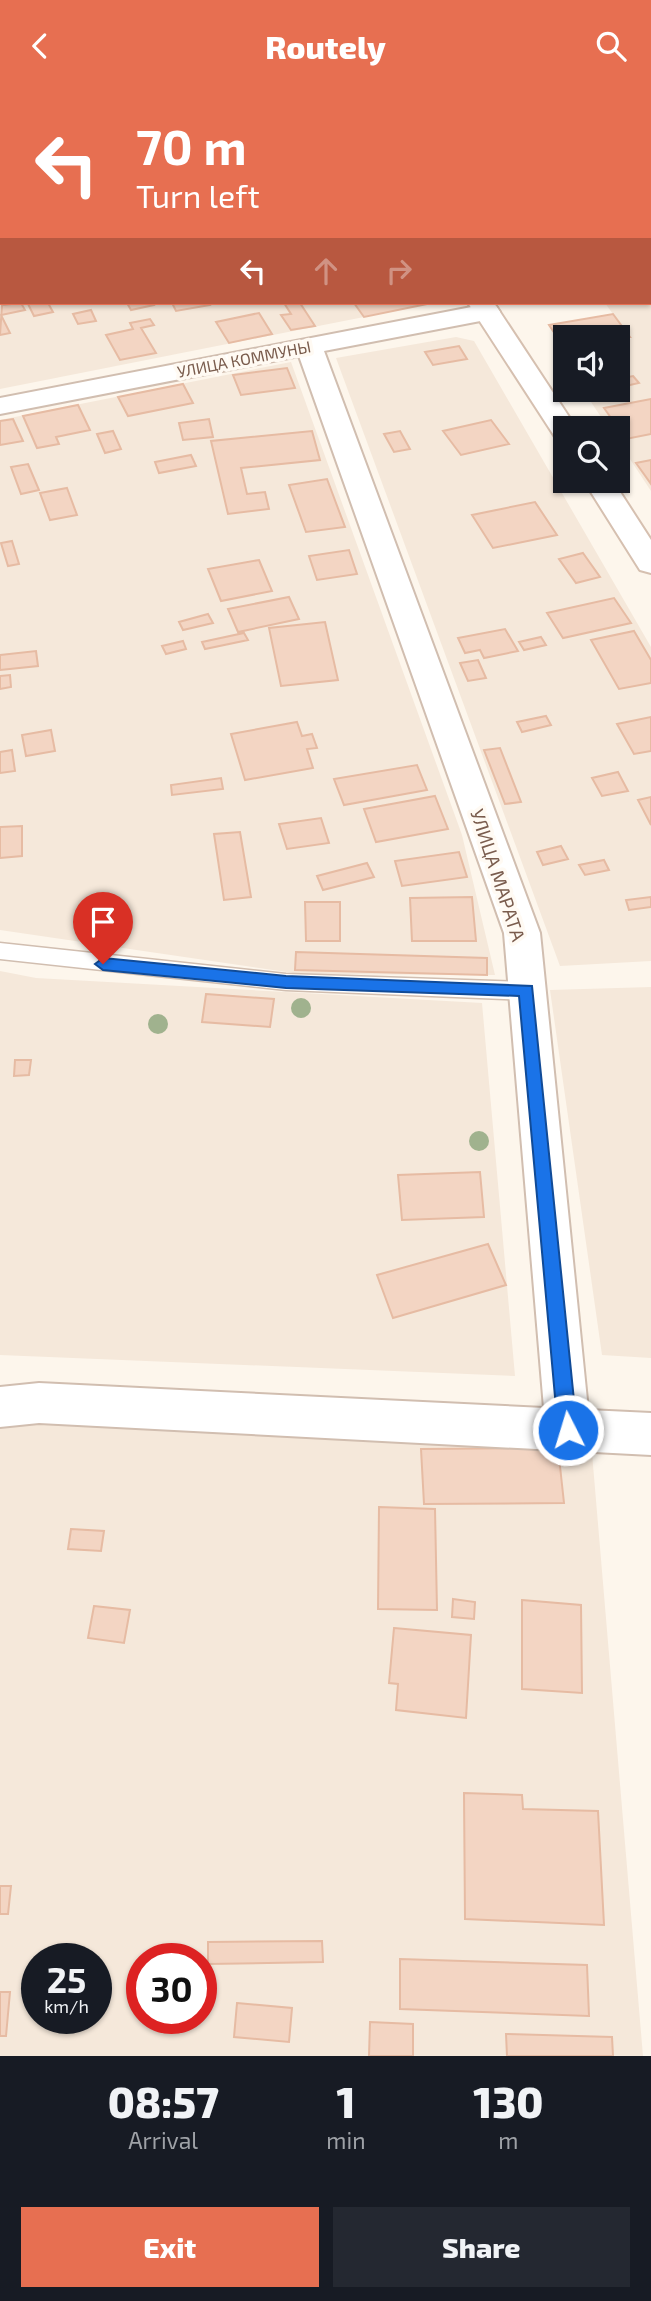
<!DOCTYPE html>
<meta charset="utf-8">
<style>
body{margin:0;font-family:"Exo 2",sans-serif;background:#242831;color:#f1f3f6;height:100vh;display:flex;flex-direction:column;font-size:26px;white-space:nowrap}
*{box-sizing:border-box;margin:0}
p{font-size:23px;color:#9ea1a6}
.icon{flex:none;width:38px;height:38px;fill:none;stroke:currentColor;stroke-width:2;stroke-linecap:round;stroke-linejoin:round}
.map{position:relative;height:1965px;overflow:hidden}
.side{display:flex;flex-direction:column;background:#171b24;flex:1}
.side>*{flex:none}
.top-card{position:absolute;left:0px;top:0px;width:651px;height:214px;box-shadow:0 2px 5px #0004;background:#e76f51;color:#fff;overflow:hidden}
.buttons{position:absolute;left:553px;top:234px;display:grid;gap:14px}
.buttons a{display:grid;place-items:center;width:77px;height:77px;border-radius:0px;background:#171b24;box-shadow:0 2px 5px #0004;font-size:35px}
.speed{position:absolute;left:21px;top:1852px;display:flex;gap:14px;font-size:35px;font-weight:700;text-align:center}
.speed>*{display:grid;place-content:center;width:91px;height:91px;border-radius:50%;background:#171b24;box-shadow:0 2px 5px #0004;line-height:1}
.speed small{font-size:18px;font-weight:400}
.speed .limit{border:10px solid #d22;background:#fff;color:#111}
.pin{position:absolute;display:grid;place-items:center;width:60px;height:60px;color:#fff;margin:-72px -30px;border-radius:50% 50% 50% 0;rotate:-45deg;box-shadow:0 0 7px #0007}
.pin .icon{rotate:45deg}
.me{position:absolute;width:77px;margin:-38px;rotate:355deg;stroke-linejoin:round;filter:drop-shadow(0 0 5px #0008)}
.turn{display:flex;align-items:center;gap:24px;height:147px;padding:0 21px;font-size:32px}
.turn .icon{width:91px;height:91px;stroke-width:2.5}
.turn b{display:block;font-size:49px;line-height:60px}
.lanes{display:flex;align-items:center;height:66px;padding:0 21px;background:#0003;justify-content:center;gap:35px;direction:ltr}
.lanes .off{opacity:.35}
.eta{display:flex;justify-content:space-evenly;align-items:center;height:119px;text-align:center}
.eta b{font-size:42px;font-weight:800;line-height:49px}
.button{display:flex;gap:14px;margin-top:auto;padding:14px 21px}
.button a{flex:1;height:80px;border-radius:0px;background:#e76f51;color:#fff;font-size:28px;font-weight:800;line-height:80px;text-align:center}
.button a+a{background:#242831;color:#f1f3f6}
header{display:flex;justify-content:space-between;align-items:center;height:91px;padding:0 21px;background:#e76f51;color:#fff;font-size:32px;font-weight:800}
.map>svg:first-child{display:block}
</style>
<header><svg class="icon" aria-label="back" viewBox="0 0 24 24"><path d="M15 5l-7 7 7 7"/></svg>Routely<svg class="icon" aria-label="search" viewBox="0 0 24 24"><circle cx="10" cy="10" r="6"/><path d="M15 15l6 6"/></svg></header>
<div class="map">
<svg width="651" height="1965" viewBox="0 0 651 1965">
<rect width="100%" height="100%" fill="#fdf6ec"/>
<!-- residential -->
<path fill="#f5e8da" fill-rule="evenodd" d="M391,0H651V400L618,350V338H609L583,299H618V251L631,248L605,212H649V2Z
M0,109L2,212H354L364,226L0,298Z
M456,246L474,250L651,556V870L560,875L336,267Z
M291,271L462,744L495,884L300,883L0,839V329Z
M0,880L36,887L482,912L515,1285L0,1264Z
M651,896V1267L602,1264L550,899Z
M0,1322L591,1350L643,1965H0ZM37,1867H96V1927H37ZM142,1867H201V1927H142Z"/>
<!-- green -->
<path fill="#d8ecc9" d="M0,0H324L326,2H2L0,90Z"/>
<!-- building -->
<path fill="#f3d5c3" stroke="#e6bba3" stroke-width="2" d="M479,0H564L565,2H469Z
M21,212L25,219L1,224L10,242L0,244L2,214Z
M48,212L53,221L34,225L28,213Z
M127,212H153L154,214L131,219Z
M172,212H209L210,214L176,220Z
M284,212H300L315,235L291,239L281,224L291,223Z
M354,212H432L364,226Z
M91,219L96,230L78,233L73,223Z
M259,222L272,243L229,252L216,231Z
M613,223L630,246L565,247V258L549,234Z
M150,228L154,234L141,237L156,262L120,269L106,244L133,238L130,232Z
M459,255L467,268L433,274L425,261Z
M287,277L295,297L241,304L233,284Z
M633,285L639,292L621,296L618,291V288Z
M183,293L193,312L128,325L118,306Z
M651,308V343L626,348L604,317Z
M78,314L90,339L56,346L59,353L37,357L23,325Z
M13,328L23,350L0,354V330Z
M209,328L213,346L183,349L179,332Z
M491,329L509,353L461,364L443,340Z
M113,340L121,358L105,362L97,343Z
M312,340L320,369L241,377L247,403L265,401L269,418L228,423L211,350Z
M400,340L410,358L394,361L384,343Z
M191,364L196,375L159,382L155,371Z
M651,369V393L636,372Z
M28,373L39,399L21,403L11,376Z
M327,388L345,436L306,441L289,394Z
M67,397L77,424L50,429L40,402Z
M535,411L557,444L493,457L472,424Z
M12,450L19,473L8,475L1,452Z
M349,459L357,483L317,489L309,465Z
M583,462L600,486L576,492L559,468Z
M259,469L272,500L221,510L208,478Z
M289,506L299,528L238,541L228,518Z
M614,507L631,532L563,547L547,522Z
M208,523L213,532L183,539L179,531Z
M325,531L338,589L281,595L269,537Z
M505,538L518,560L484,567L480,559L465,562L458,547Z
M634,540L651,569V592L619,598L591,549Z
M244,542L248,549L205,558L202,551Z
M541,546L546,554L524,559L519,551Z
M183,550L186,558L166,563L162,555Z
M36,560L38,575L0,579V564Z
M478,569L486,587L468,590L460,572Z
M10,584L11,596L0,598V585Z
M546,625L551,634L522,641L517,631Z
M651,626V660L634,663L617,633Z
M297,631L302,645L312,643L317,657L307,658L313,677L245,689L231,643Z
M51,639L55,660L26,665L22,644Z
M500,657L521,711L505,713L484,659Z
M12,659L15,680L0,682V661Z
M417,674L427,699L344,714L334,688Z
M618,681L628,700L602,705L592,687Z
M221,687L223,698L172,704L171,694Z
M435,705L448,738L376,751L364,718Z
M651,706V734L638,709Z
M321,727L329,752L287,758L279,733Z
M22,735V765L0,767V736Z
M240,741L251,806L224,809L214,743Z
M561,755L568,768L543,774L537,761Z
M459,761L467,786L402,795L395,770Z
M604,769L609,779L585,784L579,774Z
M367,772L374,786L323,799L317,785Z
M472,806L476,850H412L410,807Z
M651,806V816L629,819L626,809Z
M305,811H340V850H306Z
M296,861L487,867V884L295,879Z
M206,903L274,908L270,936L202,931Z
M15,969H31L29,984L14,985Z
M480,1081L484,1126L402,1129L398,1084Z
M488,1153L506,1194L393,1227L377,1184Z
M558,1357L564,1412L424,1413L421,1358Z
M379,1416L435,1418L437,1519L378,1518Z
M71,1438L104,1440L101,1460L68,1458Z
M453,1508L475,1511L474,1528L452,1526Z
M522,1509L581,1514L582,1602L522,1598Z
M94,1515L130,1519L124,1552L88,1547Z
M394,1537L471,1544L466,1627L396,1619L398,1593L389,1592Z
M464,1702L522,1704L523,1718L598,1720L604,1834L465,1828Z
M0,1795H11L8,1823H0Z
M322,1850L323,1871L208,1873V1851Z
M400,1868L587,1874L589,1925L400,1918Z
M0,1901H10L6,1945H0Z
M237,1912L292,1917L289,1951L234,1946Z
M370,1931L413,1933V1965H369Z
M506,1943L612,1946L613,1965H507Z"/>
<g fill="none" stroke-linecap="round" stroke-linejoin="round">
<defs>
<path id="service" d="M0,96H2L0,105Z
M0,852L286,883L526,891L534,894L537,900L534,906L526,909L286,899L0,868Z"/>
<path id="minor" d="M487,213L496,215L500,221L496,227L324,260L540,842L588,1319L651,1322V1364L39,1332L0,1336V1296L39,1292L544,1317L504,842L299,265L0,323V307Z"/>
<path id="secondary" d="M333,0H355L356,2H334Z
M468,212H494L577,338H565V348L555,346Z
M584,390H613L651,449V482L640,479Z"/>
</defs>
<!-- service casing -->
<use href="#service" stroke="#d1beb0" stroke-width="3"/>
<!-- minor casing -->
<use href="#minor" stroke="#d1beb0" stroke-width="4"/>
<!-- secondary casing -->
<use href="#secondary" stroke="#d6c0b0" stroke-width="4"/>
<!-- path -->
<path stroke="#d9b8a5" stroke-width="2.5" stroke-dasharray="1 3.5" stroke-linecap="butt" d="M146,2L156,0"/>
<!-- service -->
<use href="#service" fill="#fff" fill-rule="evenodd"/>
<!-- minor -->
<use href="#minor" fill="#fff" fill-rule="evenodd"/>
<!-- secondary -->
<use href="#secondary" fill="#fff" fill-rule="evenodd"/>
</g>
<!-- trees -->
<g fill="#a0b28e">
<circle cx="301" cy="917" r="10"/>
<circle cx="158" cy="933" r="10"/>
<circle cx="479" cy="1050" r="10"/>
</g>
<!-- route -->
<path fill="#1a73e8" stroke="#114b97" stroke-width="2" d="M103,867L286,885L532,895L577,1339L574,1345L568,1348L561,1345L558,1339L519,905L286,897L103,879L95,873Z"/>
<g text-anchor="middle" stroke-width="7" stroke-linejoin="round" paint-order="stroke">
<!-- far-street labels -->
<g font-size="16" fill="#7a5c4d" stroke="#fffaf3">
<text transform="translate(244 268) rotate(-11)" y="6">УЛИЦА КОММУНЫ</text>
</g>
<!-- street labels -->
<g font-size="19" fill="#7a5c4d" stroke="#fffaf3">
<text transform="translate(498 784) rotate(72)" y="7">УЛИЦА МАРАТА</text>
</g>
</g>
</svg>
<div class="buttons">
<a><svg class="icon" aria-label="sound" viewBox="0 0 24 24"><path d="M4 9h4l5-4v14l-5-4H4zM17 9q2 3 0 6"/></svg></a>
<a><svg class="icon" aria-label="search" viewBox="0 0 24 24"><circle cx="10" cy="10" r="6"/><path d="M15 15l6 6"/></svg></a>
</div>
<div class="speed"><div>25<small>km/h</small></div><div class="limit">30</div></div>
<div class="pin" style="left:103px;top:873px;background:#d93025"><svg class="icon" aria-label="arrive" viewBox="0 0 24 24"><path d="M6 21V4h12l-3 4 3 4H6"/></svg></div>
<svg class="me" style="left:568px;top:1339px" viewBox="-20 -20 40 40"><circle r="17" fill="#1a73e8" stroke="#fff" stroke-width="3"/><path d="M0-11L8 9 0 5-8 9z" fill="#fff"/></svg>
<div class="top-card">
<div class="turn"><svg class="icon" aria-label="left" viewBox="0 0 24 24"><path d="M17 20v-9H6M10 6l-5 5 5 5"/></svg><div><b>70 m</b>Turn left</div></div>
<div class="lanes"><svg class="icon" aria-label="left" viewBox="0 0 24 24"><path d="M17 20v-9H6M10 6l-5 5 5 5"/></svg><svg class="icon off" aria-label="ahead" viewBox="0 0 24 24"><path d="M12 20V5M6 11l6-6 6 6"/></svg><svg class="icon off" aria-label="right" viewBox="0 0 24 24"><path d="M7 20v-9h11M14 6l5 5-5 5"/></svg></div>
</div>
</div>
<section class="side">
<div class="eta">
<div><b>08:57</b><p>Arrival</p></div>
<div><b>1</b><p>min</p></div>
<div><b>130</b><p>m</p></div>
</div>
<div class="button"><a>Exit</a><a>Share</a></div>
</section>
